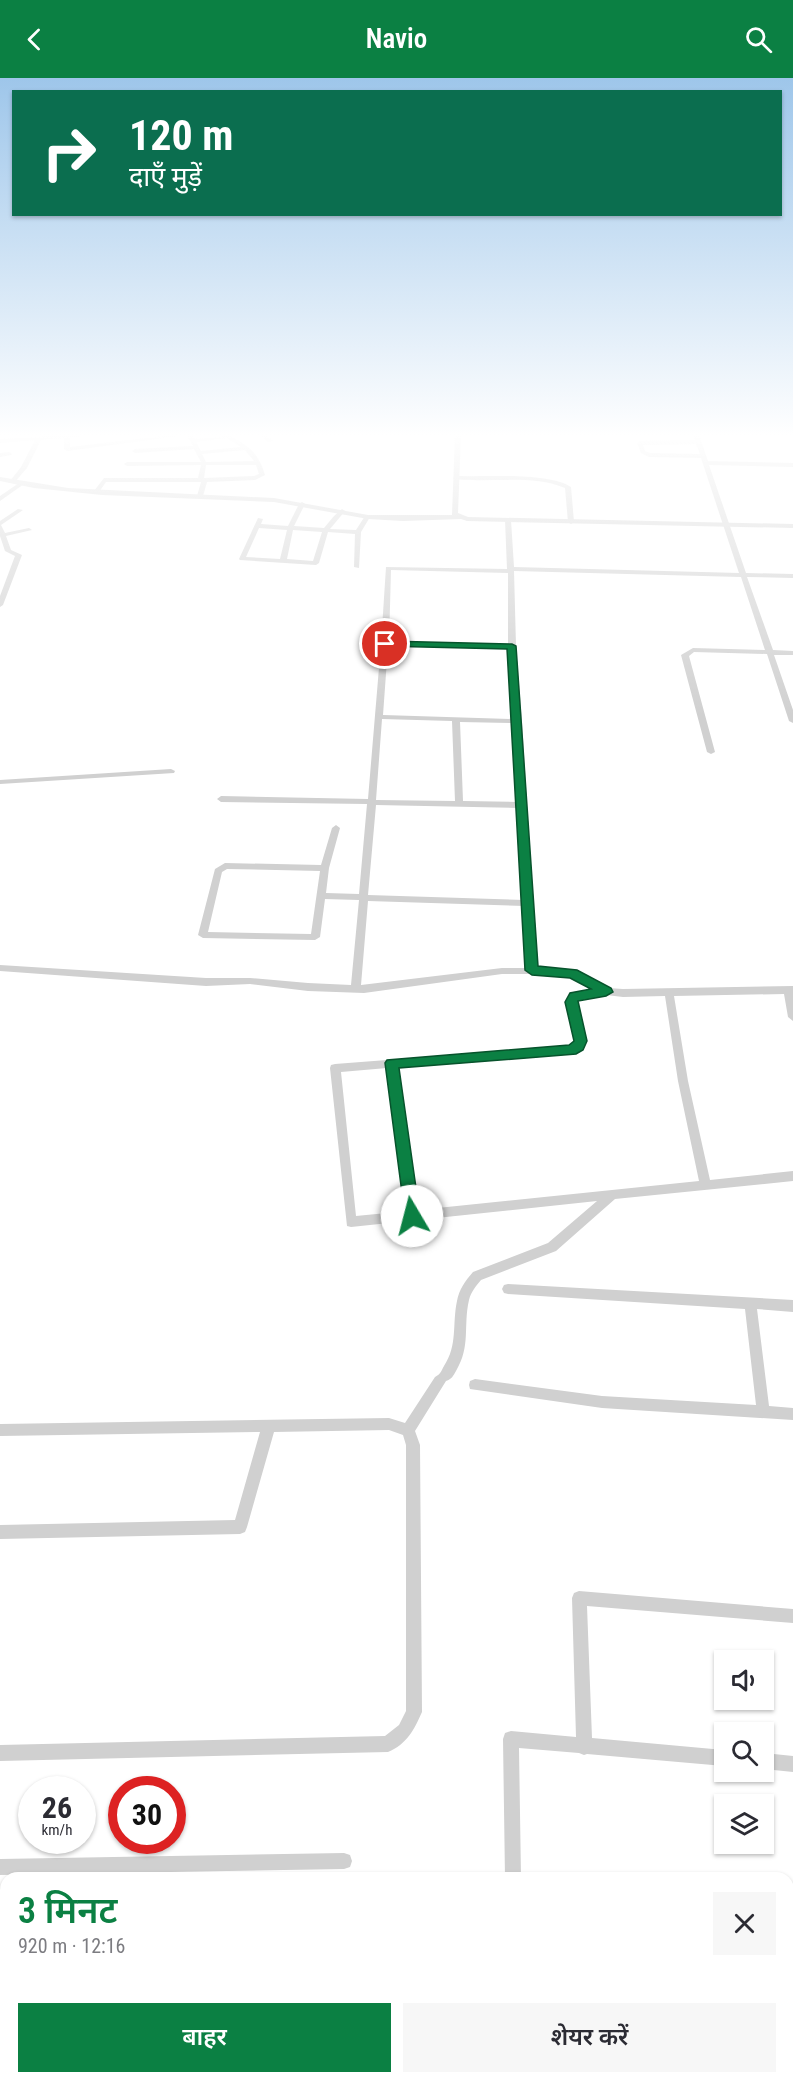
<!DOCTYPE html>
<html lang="hi">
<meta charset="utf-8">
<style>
body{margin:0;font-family:"Roboto Condensed","Noto Sans Devanagari",sans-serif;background:#f7f7f7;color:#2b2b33;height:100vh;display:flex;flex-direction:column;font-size:22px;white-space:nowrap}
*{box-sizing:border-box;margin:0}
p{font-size:20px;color:#7c7c81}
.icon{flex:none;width:33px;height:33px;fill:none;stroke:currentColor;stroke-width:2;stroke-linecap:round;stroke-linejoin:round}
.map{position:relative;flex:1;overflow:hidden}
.sheet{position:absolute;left:0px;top:1794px;width:794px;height:212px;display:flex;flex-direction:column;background:#fff;border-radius:18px 18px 0 0;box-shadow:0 2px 4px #0004}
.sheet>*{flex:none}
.top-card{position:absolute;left:12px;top:12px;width:770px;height:126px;border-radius:0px;box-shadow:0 2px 4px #0004;background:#0b6e4f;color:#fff;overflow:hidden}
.buttons{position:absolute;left:714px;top:1572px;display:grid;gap:12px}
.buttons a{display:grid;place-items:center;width:60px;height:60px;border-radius:0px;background:#fff;box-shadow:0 2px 4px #0004;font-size:30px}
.speed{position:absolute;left:18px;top:1698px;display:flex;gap:12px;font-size:30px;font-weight:700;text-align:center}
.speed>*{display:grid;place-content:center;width:78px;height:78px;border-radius:50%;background:#fff;box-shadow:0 2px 4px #0004;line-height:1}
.speed small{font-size:15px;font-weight:400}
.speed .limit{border:9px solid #d22;background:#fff;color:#111}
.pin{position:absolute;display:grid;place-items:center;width:51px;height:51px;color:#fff;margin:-26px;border:3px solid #fff;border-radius:50%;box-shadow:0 2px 6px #0007}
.me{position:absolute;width:66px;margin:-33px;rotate:352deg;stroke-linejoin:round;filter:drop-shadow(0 0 4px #0008)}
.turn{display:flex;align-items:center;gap:21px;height:126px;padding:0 18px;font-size:27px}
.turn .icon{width:78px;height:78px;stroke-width:2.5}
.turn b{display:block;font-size:42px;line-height:51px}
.round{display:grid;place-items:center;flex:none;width:63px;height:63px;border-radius:0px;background:#f7f7f7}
.overview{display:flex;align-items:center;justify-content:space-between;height:102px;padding:0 18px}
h1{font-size:36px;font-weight:600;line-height:45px;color:#0b8043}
.primary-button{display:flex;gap:12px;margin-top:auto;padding:12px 18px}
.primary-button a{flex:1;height:69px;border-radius:0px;background:#0b8043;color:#fff;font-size:24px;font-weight:600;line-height:69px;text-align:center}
.primary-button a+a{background:#f7f7f7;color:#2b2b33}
header{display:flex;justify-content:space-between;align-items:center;height:78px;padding:0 18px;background:#0b8043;color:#fff;font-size:27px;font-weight:600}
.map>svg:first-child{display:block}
</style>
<header><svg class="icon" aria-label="back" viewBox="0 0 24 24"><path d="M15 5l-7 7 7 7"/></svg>Navio<svg class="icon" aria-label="search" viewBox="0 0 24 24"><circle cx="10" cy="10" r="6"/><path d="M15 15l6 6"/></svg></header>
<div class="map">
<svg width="793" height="2005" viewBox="0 0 793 2005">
<rect width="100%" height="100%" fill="#fff"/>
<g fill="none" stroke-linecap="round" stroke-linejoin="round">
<!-- minor -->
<path fill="#d0d0d0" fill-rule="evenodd" d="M65,357H90L70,360V369L171,357H187L67,373L64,371V360L41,362L27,390L14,405H10V403L21,389L35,362L0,365V361Z
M187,357H193L195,361L236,357L232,359C251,369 259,377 265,397L255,402L207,404L203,418L200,420L197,418L201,404H106L99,414L94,413L104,400H198L201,387L127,388L124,386L127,384H201L194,371L135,375L132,373L135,371L193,368ZM227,360L241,369L201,373L196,364ZM245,372L254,383L206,384L202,376ZM206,387H256L259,396L254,398L204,400Z
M260,357H266L273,363L268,364Z
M693,357H699L708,383L793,385V389L709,387L746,495L793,496V500L747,499L773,572L793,573V577H774L793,632V645L789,643L767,576L694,574L689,578L715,674L711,676L707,674L681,577L693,570L765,572L741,499L514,493L516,568L522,643L537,890H556L585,897L608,910L623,911L793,908V943L788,939L784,916L674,918L688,1003L710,1102L793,1093V1103L615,1121L556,1173L481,1202C476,1208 471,1214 469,1222C463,1248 471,1268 456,1293C453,1298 452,1301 446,1303L415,1353L420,1367L422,1634C414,1652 407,1666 388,1674L0,1683V1667L385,1658L399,1647L406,1633V1367L403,1357L389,1352L274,1354L247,1449L245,1454L240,1456L0,1461V1447L235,1442L260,1354L0,1358V1346L389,1340L405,1345L435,1299C441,1296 441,1293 444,1288C458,1267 452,1246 457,1223C459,1212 465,1203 473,1194L548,1165L597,1123L351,1149L347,1148L330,990L331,987L335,986L570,968L574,967L575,963L566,924L571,916L596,911L582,903L556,896H502L364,915L308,913L250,906L206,908L0,893V887L206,900H250L308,905L351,907L359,822L325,821L320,859L315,862L203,860L198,857L215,791L225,785L321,787L332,750L336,747L340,750L329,790L326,815L359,816L367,726L221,724L217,721L221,718L368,721L381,566L386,489L507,491L505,442L508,440L511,442L514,489L739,495L701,380L649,379L641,375L637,365L640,363L695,362ZM696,366L700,376L650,375L645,373L643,367ZM391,492L508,495V566L389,564ZM388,568L509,570L514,641L383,637ZM382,641L452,643L455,723L376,722ZM460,644L514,645L518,724L463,723ZM376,727L519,730L524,822L368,817ZM227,791L320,793L311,856L208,854L222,794ZM368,823L524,828L527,890H502L361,907ZM606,917L623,919L665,918L678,1003L699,1103L418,1132L398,989L575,975L582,972L585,963L576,924L577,922ZM387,990L407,1133L356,1138L341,994Z
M9,374L12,376L11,377L0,379V375Z
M456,398C485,399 548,394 571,409L574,444L571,446L568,444L565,410C533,396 489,405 454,401L453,400Z
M19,405L24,406L0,423V418Z
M302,424L305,426L294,448L324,450L334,438L342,431L345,433L330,451L356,452L365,438H369L370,439L361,454L359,490L354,489L355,456L328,454L319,485L316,487L240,482L239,481L258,440L263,441L261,446L288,448L299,426ZM259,450L287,452L280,481L246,479ZM293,452L322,454L313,483L287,481Z
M18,431L23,432L1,447L5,455L29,450L32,452L6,458L11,472L22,477L3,527L0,529V518L15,478L5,473L0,458V443Z
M171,691L175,693L174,695L0,706V702Z
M508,1206L793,1222V1234L757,1231L769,1328L793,1330V1342L602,1330L470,1311L469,1307L470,1303L475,1301L602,1318L756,1327L745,1231L508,1216L504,1215L502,1211L504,1207Z
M579,1513L793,1531V1545L587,1528L592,1660L724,1672V1688L587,1676L584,1677L579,1675L519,1670L521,1800H505L503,1661L505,1655L511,1653L576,1659L572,1520L574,1515Z
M764,1675L793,1678V1694L764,1691Z
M344,1775L350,1777L352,1783L350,1789L344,1791L0,1797V1781Z
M788,1851H793V1869L788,1868Z
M576,2000H594V2005H576Z"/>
<!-- tertiary -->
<path fill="#d0d0d0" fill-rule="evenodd" d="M455,357H461L458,435L468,439L793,446V450L467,443L461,441L403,443L368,441L274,424L102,417L34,410L0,403V399L68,410L274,420L368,437H452Z"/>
</g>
<!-- sky -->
<linearGradient id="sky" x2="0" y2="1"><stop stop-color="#9ec6ea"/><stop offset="0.56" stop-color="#fff"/><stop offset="1" stop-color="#fff" stop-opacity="0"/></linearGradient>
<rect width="793" height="638" fill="url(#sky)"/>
<!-- route -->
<path fill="#0b8043" stroke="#07532c" stroke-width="1.5" d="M385,563L512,566L516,568L538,888L577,892L611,910L613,914L606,918L578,923L587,963L583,972L576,976L399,990L420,1138L418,1142L412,1144L407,1142L405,1138L385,985L387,982L569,967L574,963L565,924L570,915L591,911L570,900L532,897L525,892L507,571L382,568V564Z"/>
</svg>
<div class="buttons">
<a><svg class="icon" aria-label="sound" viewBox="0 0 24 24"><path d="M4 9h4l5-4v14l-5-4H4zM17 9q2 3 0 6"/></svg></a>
<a><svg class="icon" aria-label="search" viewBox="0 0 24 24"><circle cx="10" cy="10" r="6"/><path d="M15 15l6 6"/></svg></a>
<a><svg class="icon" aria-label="layers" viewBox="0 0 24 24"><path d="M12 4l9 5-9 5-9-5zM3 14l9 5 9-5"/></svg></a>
</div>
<div class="speed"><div>26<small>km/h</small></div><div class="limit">30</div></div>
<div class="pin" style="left:385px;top:566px;background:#d93025"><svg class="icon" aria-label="arrive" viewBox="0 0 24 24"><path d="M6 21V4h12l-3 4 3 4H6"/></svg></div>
<svg class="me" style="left:412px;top:1138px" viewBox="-20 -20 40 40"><circle r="19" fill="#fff"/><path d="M0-13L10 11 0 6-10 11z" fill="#0b8043"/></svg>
<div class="top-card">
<div class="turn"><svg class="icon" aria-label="right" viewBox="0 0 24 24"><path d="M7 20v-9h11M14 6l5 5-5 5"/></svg><div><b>120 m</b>दाएँ मुड़ें</div></div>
</div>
<section class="sheet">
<div class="overview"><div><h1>3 मिनट</h1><p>920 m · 12:16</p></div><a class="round"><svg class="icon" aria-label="close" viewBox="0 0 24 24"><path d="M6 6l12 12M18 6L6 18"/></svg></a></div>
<div class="primary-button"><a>बाहर</a><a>शेयर करें</a></div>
</section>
</div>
